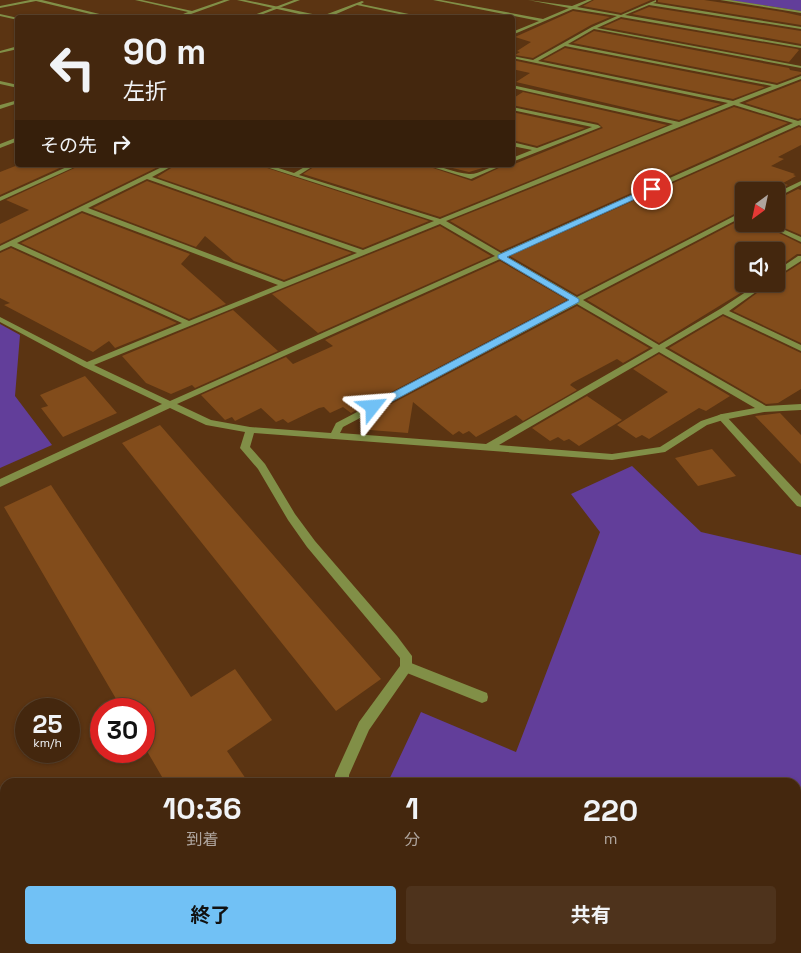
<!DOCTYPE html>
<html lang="ja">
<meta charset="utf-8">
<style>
body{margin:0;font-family:"Space Grotesk","Noto Sans JP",sans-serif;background:#4e331c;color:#f1f3f6;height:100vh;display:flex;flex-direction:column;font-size:19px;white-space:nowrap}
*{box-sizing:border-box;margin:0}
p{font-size:16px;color:#afa59e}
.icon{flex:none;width:28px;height:28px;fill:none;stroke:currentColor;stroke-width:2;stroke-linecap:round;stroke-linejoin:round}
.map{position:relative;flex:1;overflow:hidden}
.drawer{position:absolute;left:0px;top:778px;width:801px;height:176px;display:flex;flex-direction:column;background:#44270e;border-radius:15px 15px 0 0;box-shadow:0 1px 4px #0004,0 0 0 1px #5c442e}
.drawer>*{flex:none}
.hud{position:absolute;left:15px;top:15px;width:500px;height:152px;border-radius:5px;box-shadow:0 1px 4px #0004,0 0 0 1px #5c442e;background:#44270e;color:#f1f3f6;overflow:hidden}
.needle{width:32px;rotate:213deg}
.tools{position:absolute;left:735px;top:182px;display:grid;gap:10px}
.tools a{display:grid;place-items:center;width:50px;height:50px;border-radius:5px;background:#44270e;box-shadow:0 1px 4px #0004,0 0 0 1px #5c442e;font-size:25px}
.speed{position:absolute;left:15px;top:698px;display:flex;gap:10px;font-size:25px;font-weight:700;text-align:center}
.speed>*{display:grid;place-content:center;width:65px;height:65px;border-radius:50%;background:#44270e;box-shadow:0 1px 4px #0004,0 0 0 1px #5c442e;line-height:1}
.speed small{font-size:12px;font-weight:400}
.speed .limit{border:8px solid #d22;background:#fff;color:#111}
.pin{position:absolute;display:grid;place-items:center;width:42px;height:42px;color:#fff;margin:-21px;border:2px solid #fff;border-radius:50%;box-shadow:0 1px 5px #0007}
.me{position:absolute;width:55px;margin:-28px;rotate:62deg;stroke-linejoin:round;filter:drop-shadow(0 0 4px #0008)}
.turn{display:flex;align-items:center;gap:18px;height:105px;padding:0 25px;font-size:22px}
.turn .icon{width:65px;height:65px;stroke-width:2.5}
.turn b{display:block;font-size:35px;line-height:42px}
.then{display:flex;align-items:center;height:48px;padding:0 25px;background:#0003;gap:10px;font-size:19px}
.eta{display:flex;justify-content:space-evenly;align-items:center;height:85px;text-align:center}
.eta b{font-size:30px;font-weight:700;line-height:35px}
.action{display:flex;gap:10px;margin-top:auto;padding:10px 25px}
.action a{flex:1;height:58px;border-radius:5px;background:#71c1f5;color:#111;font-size:20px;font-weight:700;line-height:58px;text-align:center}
.action a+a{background:#4e331c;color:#f1f3f6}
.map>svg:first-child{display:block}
</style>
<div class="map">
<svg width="801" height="953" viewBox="0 0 801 953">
<rect width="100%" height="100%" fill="#5b3412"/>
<!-- green -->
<path fill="#623e9a" d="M728,0H801V11Z
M0,324L20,335L15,396L52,445L0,468Z
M632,466L701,532L801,555V953H470L471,949H796V782H388L421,712L516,752L600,532L571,494Z"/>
<!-- building -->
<path fill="#824c1b" d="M594,0H651L621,13L583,6Z
M658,0H704L783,12L801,16V25L658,2Z
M649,7L801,31V44L632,14Z
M573,11L610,17L591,25L533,58L515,55L520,52L517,51L531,42L515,37Z
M621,19L797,49L799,50L789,62L603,27Z
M594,31L789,68L790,70L801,72V74L777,83L573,43Z
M565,48L765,87L733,99L543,60Z
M512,60L721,104L679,120L516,82L530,73L512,69Z
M801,81V118L798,119L745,103Z
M523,92L667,125L440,217L303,174L317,165H424L472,181L505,165H512L603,128L598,123L512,105V99Z
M734,107L788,123L501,251L450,221Z
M512,112L585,128L537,146L512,140Z
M799,127L801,128V145L778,157L784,159L771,166L795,174L793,175L796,176L783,183L788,185L775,191H744V209L577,295L510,256Z
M18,165H66L0,195V172Z
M81,165H162L0,244V224L29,210L6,200Z
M176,165H258L429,221L363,248L157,177Z
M440,165H493L469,172Z
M147,181L352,253L284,280L234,261L205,236L196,247L93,208Z
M798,189L801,190V235L775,224L776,200Z
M82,213L190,254L181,264L226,304L189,319L21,243Z
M744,218V224H761L801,244V254H797L776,269V251H744V284H755L659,343L587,300Z
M440,226L491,256L318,333L272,294Z
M11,248L177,323L115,348L109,341L93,352L4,305L10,303L0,298V253Z
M500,261L567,300L351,413L343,407L330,413L324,407L319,408L288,423L283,419L276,422L261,408L235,421L232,417L225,420L201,395L286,357L293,364L333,346L325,340Z
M801,263V343L733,311L769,284H776V279Z
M577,306L649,348L623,363L617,359L572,383L570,385L577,390L523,421L516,415L476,437L469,431L463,434L459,431L453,435L413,402L408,433L370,430L359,421Z
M233,310L278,351L195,388L192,385L171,394L146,383L122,356Z
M723,316L801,353V389L778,403L766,404L669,348Z
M659,354L730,396L706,411L699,408L649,439L642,435L636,438L617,425L668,392L633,369Z
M85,376L117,413L63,437L41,408L48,406L40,395Z
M587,396L622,420L579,446L569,439L564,441L558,437L550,441L532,428Z
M780,413L801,435V464L755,416Z
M160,425L381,679L336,711L122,443Z
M712,449L736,476L698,486L675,458Z
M51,485L191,697L235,669L272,720L227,751L248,782H165L144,746V709H122L4,507Z"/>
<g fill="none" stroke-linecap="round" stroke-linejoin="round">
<!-- service -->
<path fill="#818f47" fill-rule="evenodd" d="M722,414L725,415L801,496V507L797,506L719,419L717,417L719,415Z
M406,661L487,693L488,697L487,701L482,703L402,671L400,667L402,663Z"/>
<!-- minor -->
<path fill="#818f47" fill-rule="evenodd" d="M30,0H42L116,18H107L36,1L0,8V6Z
M135,0H142L192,11L224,0H230L180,18H173L188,12Z
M237,0H245L322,16L362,1L364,2L361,4L428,18H418L357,5L327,18H317Z
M433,0H441L543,19L569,8L528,0L572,6L587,0H592L577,7L621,15L656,0V2L653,3L801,27V29L649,5L625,15L801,46V48L621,17L597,28L801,66V68L594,29L568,44L777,85L801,76V79L739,103L798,121L801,120V126L799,125L506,256L577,297L744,211V216L583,300L659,345L720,309L758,284H767L729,311L801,345V351L723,314L665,348L766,406L801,404V410L764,412L723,420L707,425L665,452L612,460L254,433L250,447L265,464L295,514L315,541L397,636L412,656V667L410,671L369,730L349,775V782H335V775L359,722L400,666V658L307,547L288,520L258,469L240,448L245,432L206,425L170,408L0,487V479L162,404L84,367L0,322V317L87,362L182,323L11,246L0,251V246L166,165H174L152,177L363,250L434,221L260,165H269L294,173L308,165H315L299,175L440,219L673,124L512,88V85L679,122L728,103L512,58V56L533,60L592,27L617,16L573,9L512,35V32L539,21ZM565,46L772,86L733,101L538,61ZM734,105L793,123L501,253L446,221ZM147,179L357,253L284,282L88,208ZM82,211L278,285L189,321L17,243ZM440,224L495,256L170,401L94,365ZM500,259L571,300L336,423L331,433L250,427L211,420L177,404ZM577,304L653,348L486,444L340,433L343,427ZM659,352L755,408L722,414L701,421L660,447L612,454L499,445Z
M720,0H730L801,11V13Z
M0,14L18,18V20L0,16Z
M18,46V49L0,53V51Z
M0,81L18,85V88L0,84Z
M512,107L598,125L601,127L512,162V158L532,150L512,146V142L537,148L592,127L512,110Z
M18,137V141L0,148V144Z
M71,165H79L0,201V197Z
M426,165C441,165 454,173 469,174C478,175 491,165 503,165L471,179Z
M801,181V185L776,198V193Z
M763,224H771L801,237V242Z
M798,256H801V261L776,277V271Z
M230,949H249L247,953H228Z"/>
<!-- tertiary -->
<path fill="#818f47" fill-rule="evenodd" d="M294,0H300L253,18H246Z
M18,100V103L0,109V105Z"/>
</g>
<!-- route -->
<path fill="#71c1f5" stroke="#497d9f" d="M652,186L656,189L655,190L507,257L579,299V302L376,410H369L367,407L369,405L569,300L498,258V255Z"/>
</svg>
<div class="tools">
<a><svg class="needle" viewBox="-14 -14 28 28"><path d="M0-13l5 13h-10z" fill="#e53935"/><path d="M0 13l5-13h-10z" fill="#afa59e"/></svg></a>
<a><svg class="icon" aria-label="sound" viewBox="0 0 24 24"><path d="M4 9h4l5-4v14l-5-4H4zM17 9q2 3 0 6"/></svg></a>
</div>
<div class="speed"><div>25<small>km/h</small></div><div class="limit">30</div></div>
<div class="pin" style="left:652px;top:189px;background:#d93025"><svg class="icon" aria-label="arrive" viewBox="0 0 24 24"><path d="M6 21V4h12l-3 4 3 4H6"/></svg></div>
<svg class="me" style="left:373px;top:407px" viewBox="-20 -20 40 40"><path d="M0-17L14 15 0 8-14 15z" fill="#71c1f5" stroke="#fff" stroke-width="4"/></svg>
<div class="hud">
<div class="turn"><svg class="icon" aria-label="left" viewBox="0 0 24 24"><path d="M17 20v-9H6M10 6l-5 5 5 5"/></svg><div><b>90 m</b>左折</div></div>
<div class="then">その先<svg class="icon" aria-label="right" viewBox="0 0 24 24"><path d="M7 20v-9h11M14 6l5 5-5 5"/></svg></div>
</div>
<section class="drawer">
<div class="eta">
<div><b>10:36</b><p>到着</p></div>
<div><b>1</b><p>分</p></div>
<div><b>220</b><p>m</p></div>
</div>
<div class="action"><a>終了</a><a>共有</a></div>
</section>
</div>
